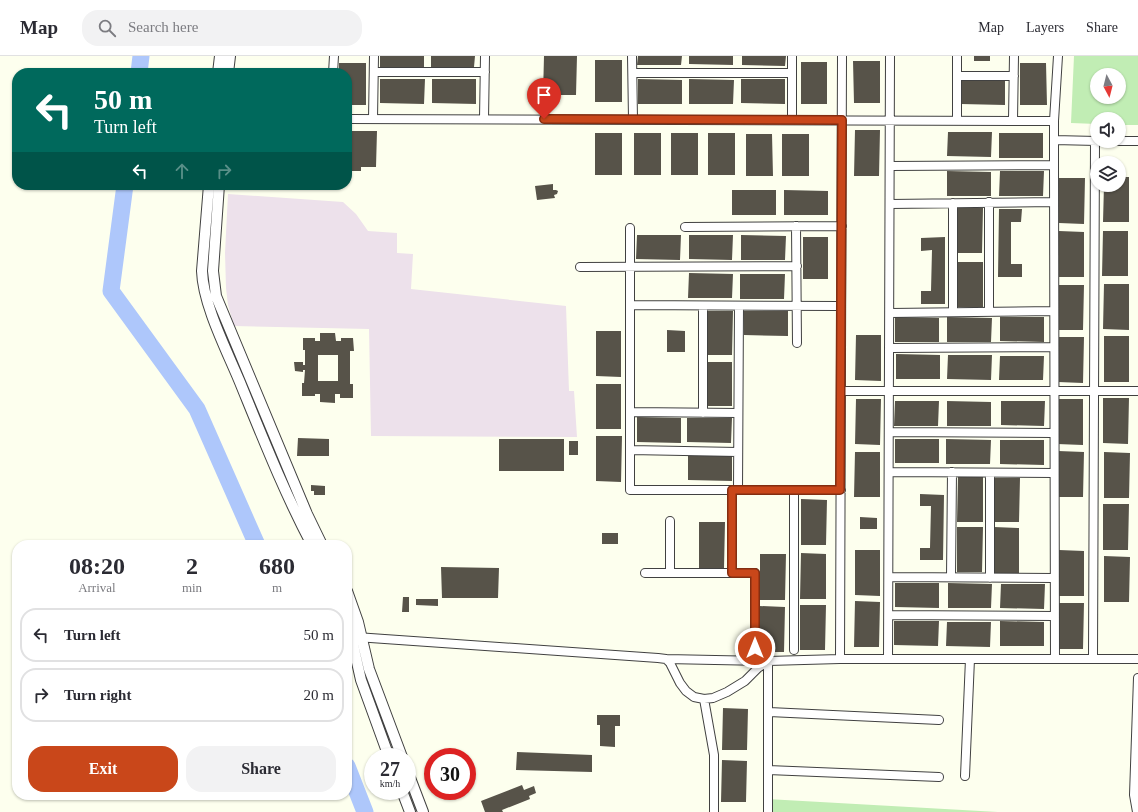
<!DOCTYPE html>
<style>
body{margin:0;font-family:Georgia,serif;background:#f2f2f3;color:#2b2b33;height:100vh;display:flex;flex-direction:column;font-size:15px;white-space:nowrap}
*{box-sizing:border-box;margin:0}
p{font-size:13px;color:#7c7c81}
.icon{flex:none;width:22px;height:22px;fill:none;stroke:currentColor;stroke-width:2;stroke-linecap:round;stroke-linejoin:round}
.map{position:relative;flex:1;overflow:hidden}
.side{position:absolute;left:12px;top:484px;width:340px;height:260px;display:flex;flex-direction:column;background:#fff;border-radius:16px;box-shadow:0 1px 3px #0004}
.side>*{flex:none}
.banner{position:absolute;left:12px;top:12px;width:340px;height:122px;border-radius:16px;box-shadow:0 1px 3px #0004;background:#00695c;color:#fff;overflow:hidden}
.needle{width:26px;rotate:173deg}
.tools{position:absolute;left:1090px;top:12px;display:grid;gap:8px}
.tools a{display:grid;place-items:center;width:36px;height:36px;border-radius:50%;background:#fff;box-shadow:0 1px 3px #0004;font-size:20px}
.speed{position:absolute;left:364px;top:692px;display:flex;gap:8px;font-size:20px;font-weight:700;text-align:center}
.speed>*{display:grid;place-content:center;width:52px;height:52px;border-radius:50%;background:#fff;box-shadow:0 1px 3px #0004;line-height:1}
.speed small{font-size:10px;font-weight:400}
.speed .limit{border:6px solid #d22;background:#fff;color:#111}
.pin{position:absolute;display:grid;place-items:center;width:34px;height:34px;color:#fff;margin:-41px -17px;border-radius:50% 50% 50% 0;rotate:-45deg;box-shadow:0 0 4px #0007}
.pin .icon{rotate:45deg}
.me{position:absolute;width:44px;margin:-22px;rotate:0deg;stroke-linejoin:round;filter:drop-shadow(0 0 3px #0008)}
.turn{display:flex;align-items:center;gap:14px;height:84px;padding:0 16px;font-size:18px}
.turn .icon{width:52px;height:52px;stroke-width:2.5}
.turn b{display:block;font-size:28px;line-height:34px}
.lanes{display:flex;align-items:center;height:38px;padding:0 16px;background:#0003;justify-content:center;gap:20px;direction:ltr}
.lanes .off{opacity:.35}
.eta{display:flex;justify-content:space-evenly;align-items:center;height:68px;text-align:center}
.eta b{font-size:24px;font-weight:700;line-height:28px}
.cta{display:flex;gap:8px;margin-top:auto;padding:8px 16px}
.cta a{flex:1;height:46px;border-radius:16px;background:#c9471a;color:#fff;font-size:16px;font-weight:700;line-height:46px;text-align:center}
.cta a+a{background:#f2f2f3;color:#2b2b33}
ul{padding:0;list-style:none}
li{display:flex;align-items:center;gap:12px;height:54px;margin:0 8px 6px;padding:0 8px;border:2px solid #e1e1e2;border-radius:16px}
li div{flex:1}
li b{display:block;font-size:15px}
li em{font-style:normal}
header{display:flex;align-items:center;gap:24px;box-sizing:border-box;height:56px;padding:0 20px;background:#fff;border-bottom:1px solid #e1e1e2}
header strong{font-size:19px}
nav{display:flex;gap:22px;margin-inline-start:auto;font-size:14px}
.search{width:280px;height:36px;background:#f2f2f3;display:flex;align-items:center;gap:10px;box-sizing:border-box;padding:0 14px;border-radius:16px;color:#7c7c81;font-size:15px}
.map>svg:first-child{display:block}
</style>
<header>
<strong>Map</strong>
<div class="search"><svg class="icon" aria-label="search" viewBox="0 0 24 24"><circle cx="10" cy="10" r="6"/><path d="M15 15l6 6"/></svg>Search here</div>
<nav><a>Map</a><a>Layers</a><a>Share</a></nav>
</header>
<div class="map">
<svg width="1138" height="756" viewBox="0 0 1138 756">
<rect width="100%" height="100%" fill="#fdffee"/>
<!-- industrial -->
<path fill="#ede1eb" d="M228,138L343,146L356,158L368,175L397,177V197L413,198L411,233L566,250L569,335H574L577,381L371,380L369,273L234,270L228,249L226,232L225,197Z"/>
<!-- green -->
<path fill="#c1edb4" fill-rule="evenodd" d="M1074,0H1138V69H1119V63H1097V68L1071,67ZM1097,19H1119V41H1097Z
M767,743L998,756H766Z"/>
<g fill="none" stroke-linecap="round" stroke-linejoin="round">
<!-- river -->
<path stroke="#aec7fb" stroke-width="17" d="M139,17L141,0
M125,129L111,235L197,353L257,489
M347,710L365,756"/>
</g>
<!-- building -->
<path fill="#575349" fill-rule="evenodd" d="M380,0H424V12L380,11Z
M431,0H475L474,11H431Z
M544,0H577L576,39H543Z
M638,0H682L681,9H637Z
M689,0H733V9L689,8Z
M742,0H786L785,10L742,9Z
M974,0H990V5H974Z
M595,4H622V46H595Z
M853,5H880V47H854Z
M801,6H827V48H801Z
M339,7H366V49H347V17H339Z
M1020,7H1046L1047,49H1020Z
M380,23H425L424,48L380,47Z
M432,23H476V48L432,47Z
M638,23L682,24V48H638Z
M689,23L734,24L733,48H689Z
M741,23H785V48L741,47Z
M961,24H1005V49L961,48Z
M855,74H880L879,120H854Z
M347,75H377L376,111H361V115H347Z
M948,76H992L991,101L947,100Z
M595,77H622V119H595Z
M634,77H661V119H634Z
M671,77H698V119H671Z
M708,77H735V119H708Z
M999,77H1043V102H999Z
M746,78H772L773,120H746Z
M782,78H809V120H782Z
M947,115L991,116V140H947Z
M1000,115H1044L1043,140H999Z
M1119,121H1129V166H1103L1104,129H1119Z
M1059,122H1085L1084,168L1059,167Z
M553,128V134H556L558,135L557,138L554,139L555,142L537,144L535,130Z
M732,134H776V159H732Z
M784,134L828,135V159H784Z
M957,151L983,152L982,197H957Z
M999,153H1022L1021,166H1011V208H1022V221H998Z
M1059,175L1084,176V221H1058Z
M1103,175H1128V220H1102Z
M637,179H681L680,204L636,203Z
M689,179H733L732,204L689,203Z
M741,179L786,180L785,204H741Z
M803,181H828V223H803Z
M945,181V248H921V235H931L932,194L921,195V182Z
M958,206H983V252L957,251Z
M689,217L733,218L732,242H688Z
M740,218H785L784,243H740Z
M1104,228H1129V274L1103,273Z
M1059,229H1084L1083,274H1058Z
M708,255H733L732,299H708Z
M744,255H788V280L744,279Z
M895,261L939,262V286H895Z
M947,261L992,262L991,286H947Z
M1000,261H1044V286L1000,285Z
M667,274L685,275V296H667Z
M596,275H621V321L596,320Z
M320,277H335L336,285H341V282H353L354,295H350V328H353V342H340V338H335V347L320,346V338H315V340H302V327H304L305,314H303V316L295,315L294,306H303V309H305V294H303V282H315V285H320ZM318,299H338V325H318Z
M856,279H881V325L855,324Z
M1104,280H1129V326H1104Z
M1059,281H1084L1083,327L1058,326Z
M896,298L940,299V323H896Z
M948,299H992L991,324L947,323Z
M1000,300H1044L1043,324H999Z
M708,306H732V350H707Z
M596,328H621V373H596Z
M1103,342H1129L1128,388L1103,387Z
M856,343H881L880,389L855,388Z
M1058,343H1083V389L1057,388Z
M895,345H939L938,370H894Z
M947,345L991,346V370H947Z
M1001,345H1045L1044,370L1001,369Z
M637,361L681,362V387L637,386Z
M687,362H732L731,387L687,386Z
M596,380H622L621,426L596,425Z
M298,382L329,383V400H297Z
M499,383H564V415H499Z
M895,383H939V407H895Z
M946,383L991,384L990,408H946Z
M1000,384H1044V409L1000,408Z
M569,385H578V399H569Z
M1058,395L1084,396L1083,441H1058Z
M855,396H880V441H854Z
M1104,396L1130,397L1129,442H1104Z
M688,400H732V425L688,424Z
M958,421H983V466H957Z
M994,422H1020L1019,466H994Z
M311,429L325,430V439H314V435H311Z
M920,438L944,439L943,504H920V492H930L931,450H920Z
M801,443L827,444L826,489H801Z
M1103,448H1129L1128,494H1103Z
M860,461L877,462V473H860Z
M699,466H725L724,512H699Z
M957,471H983L982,516H957Z
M994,471L1019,472V517H993Z
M602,477H618V488H602Z
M855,494H880V540L855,539Z
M1059,494L1084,495V540H1058Z
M801,497L826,498V543H800Z
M760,498H786L785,544H760Z
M1104,500L1130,501L1129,546H1104Z
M441,511L499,512L498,542H442Z
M895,527H939V552L895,551Z
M948,527L992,528L991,552H948Z
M1001,528H1045L1044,553L1000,552Z
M403,541H409V556H402Z
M416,543H438V550L416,549Z
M855,545L880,546L879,591H854Z
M1058,547H1084L1083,593H1058Z
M800,549H826L825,594H800Z
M759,550L785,551L784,596H759Z
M894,565H939L938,590L894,589Z
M1000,565L1044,566V590H1000Z
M947,566H991L990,591L946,590Z
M723,652L748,653L747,694H722Z
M597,659H620V670H615V691L600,690V669H597Z
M517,696L592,699V716L516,714Z
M722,704L747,705L746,746H721Z
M522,729L524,734L534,730L536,737L529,740L530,743L502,754L503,756H485L481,745Z"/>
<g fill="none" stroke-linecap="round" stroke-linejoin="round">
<defs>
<path id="minor" d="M632,0L633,63
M374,16H485
M333,17L334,0
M633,17H792
M957,20H1014
M347,63L1054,65
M373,63L374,0
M484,63L485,0
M792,63V0
M957,64V0
M1013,64L1014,0
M1054,84L1097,85
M1119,85H1138
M890,110L1054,109
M989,146V256
M890,148L1054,146
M796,170L797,287
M685,171L842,170
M630,172V434H841
M580,211L797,210
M630,249L841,250
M953,256V147
M890,257L1054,255
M890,292L1053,291
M841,335H1138
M630,356L738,357
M703,357V250
M889,376L1053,377
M630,394L738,396
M889,416L1054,417
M990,417V522
M738,434L739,250
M794,434V594
M645,517H755V592
M670,517V465
M732,517V434
M889,521L1054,522
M951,521L952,416
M889,559L1054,560
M356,581L658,602L666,603L670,607L680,627L686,635L694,641L704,643L713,642L727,636L745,625L758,612L768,605L840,603H1138
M666,603L768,605V756
M840,603L842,0
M888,603L890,0
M1055,603L1054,109V65L1058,0
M1093,603L1095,85
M704,643L714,699V756
M769,656L939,664
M768,714L939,721
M965,720L970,603
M1137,756L1134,739L1138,622"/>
<path id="tertiary" d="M218,17L220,0
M228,17L230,0
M209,129L202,215C203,248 226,293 239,324C262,380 284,436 312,489
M219,129L213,215L216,240L307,458L322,489
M347,535L358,566L369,613L402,701
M347,562L361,624L389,701
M407,714L423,756
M402,735L410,756"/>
</defs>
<!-- minor casing -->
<use href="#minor" stroke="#414141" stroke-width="10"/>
<!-- tertiary casing -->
<use href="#tertiary" stroke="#414141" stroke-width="12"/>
<!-- minor -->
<use href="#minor" stroke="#fff" stroke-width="8"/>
<!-- tertiary -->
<use href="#tertiary" stroke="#fff" stroke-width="10"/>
</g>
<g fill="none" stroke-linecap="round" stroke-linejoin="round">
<defs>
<path id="route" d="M544,63L842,64L840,434H732V517H755V592"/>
</defs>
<!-- route casing -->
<use href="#route" stroke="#832e11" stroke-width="10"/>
<!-- route -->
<use href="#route" stroke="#c9471a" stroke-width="7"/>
</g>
</svg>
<div class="tools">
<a><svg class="needle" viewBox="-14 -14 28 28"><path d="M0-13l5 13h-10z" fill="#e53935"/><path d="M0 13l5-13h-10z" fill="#7c7c81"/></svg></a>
<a><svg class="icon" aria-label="sound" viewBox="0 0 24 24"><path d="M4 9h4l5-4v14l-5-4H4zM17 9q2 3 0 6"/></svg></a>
<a><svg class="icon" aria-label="layers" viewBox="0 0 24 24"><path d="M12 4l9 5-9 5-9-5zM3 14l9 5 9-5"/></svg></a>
</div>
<div class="speed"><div>27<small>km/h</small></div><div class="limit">30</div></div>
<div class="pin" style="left:544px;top:63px;background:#d93025"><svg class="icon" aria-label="arrive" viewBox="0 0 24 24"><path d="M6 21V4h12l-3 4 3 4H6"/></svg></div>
<svg class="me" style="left:755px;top:592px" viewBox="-20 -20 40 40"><circle r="17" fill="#c9471a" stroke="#fff" stroke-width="3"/><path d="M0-11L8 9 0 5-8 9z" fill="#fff"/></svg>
<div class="banner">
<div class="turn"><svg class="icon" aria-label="left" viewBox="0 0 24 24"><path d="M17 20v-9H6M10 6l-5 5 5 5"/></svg><div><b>50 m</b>Turn left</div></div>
<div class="lanes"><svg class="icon" aria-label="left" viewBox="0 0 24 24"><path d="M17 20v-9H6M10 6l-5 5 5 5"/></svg><svg class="icon off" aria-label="ahead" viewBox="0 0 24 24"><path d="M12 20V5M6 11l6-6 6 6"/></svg><svg class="icon off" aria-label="right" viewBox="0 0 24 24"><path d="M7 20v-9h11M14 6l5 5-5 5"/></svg></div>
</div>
<section class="side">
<div class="eta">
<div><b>08:20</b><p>Arrival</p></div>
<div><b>2</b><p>min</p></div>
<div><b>680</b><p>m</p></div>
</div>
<ul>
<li><svg class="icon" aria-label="left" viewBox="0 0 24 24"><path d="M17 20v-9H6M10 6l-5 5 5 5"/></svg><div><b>Turn left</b></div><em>50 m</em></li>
<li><svg class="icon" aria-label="right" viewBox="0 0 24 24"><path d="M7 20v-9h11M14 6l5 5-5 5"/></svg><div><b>Turn right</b></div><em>20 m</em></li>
</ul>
<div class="cta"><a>Exit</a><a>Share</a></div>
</section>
</div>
